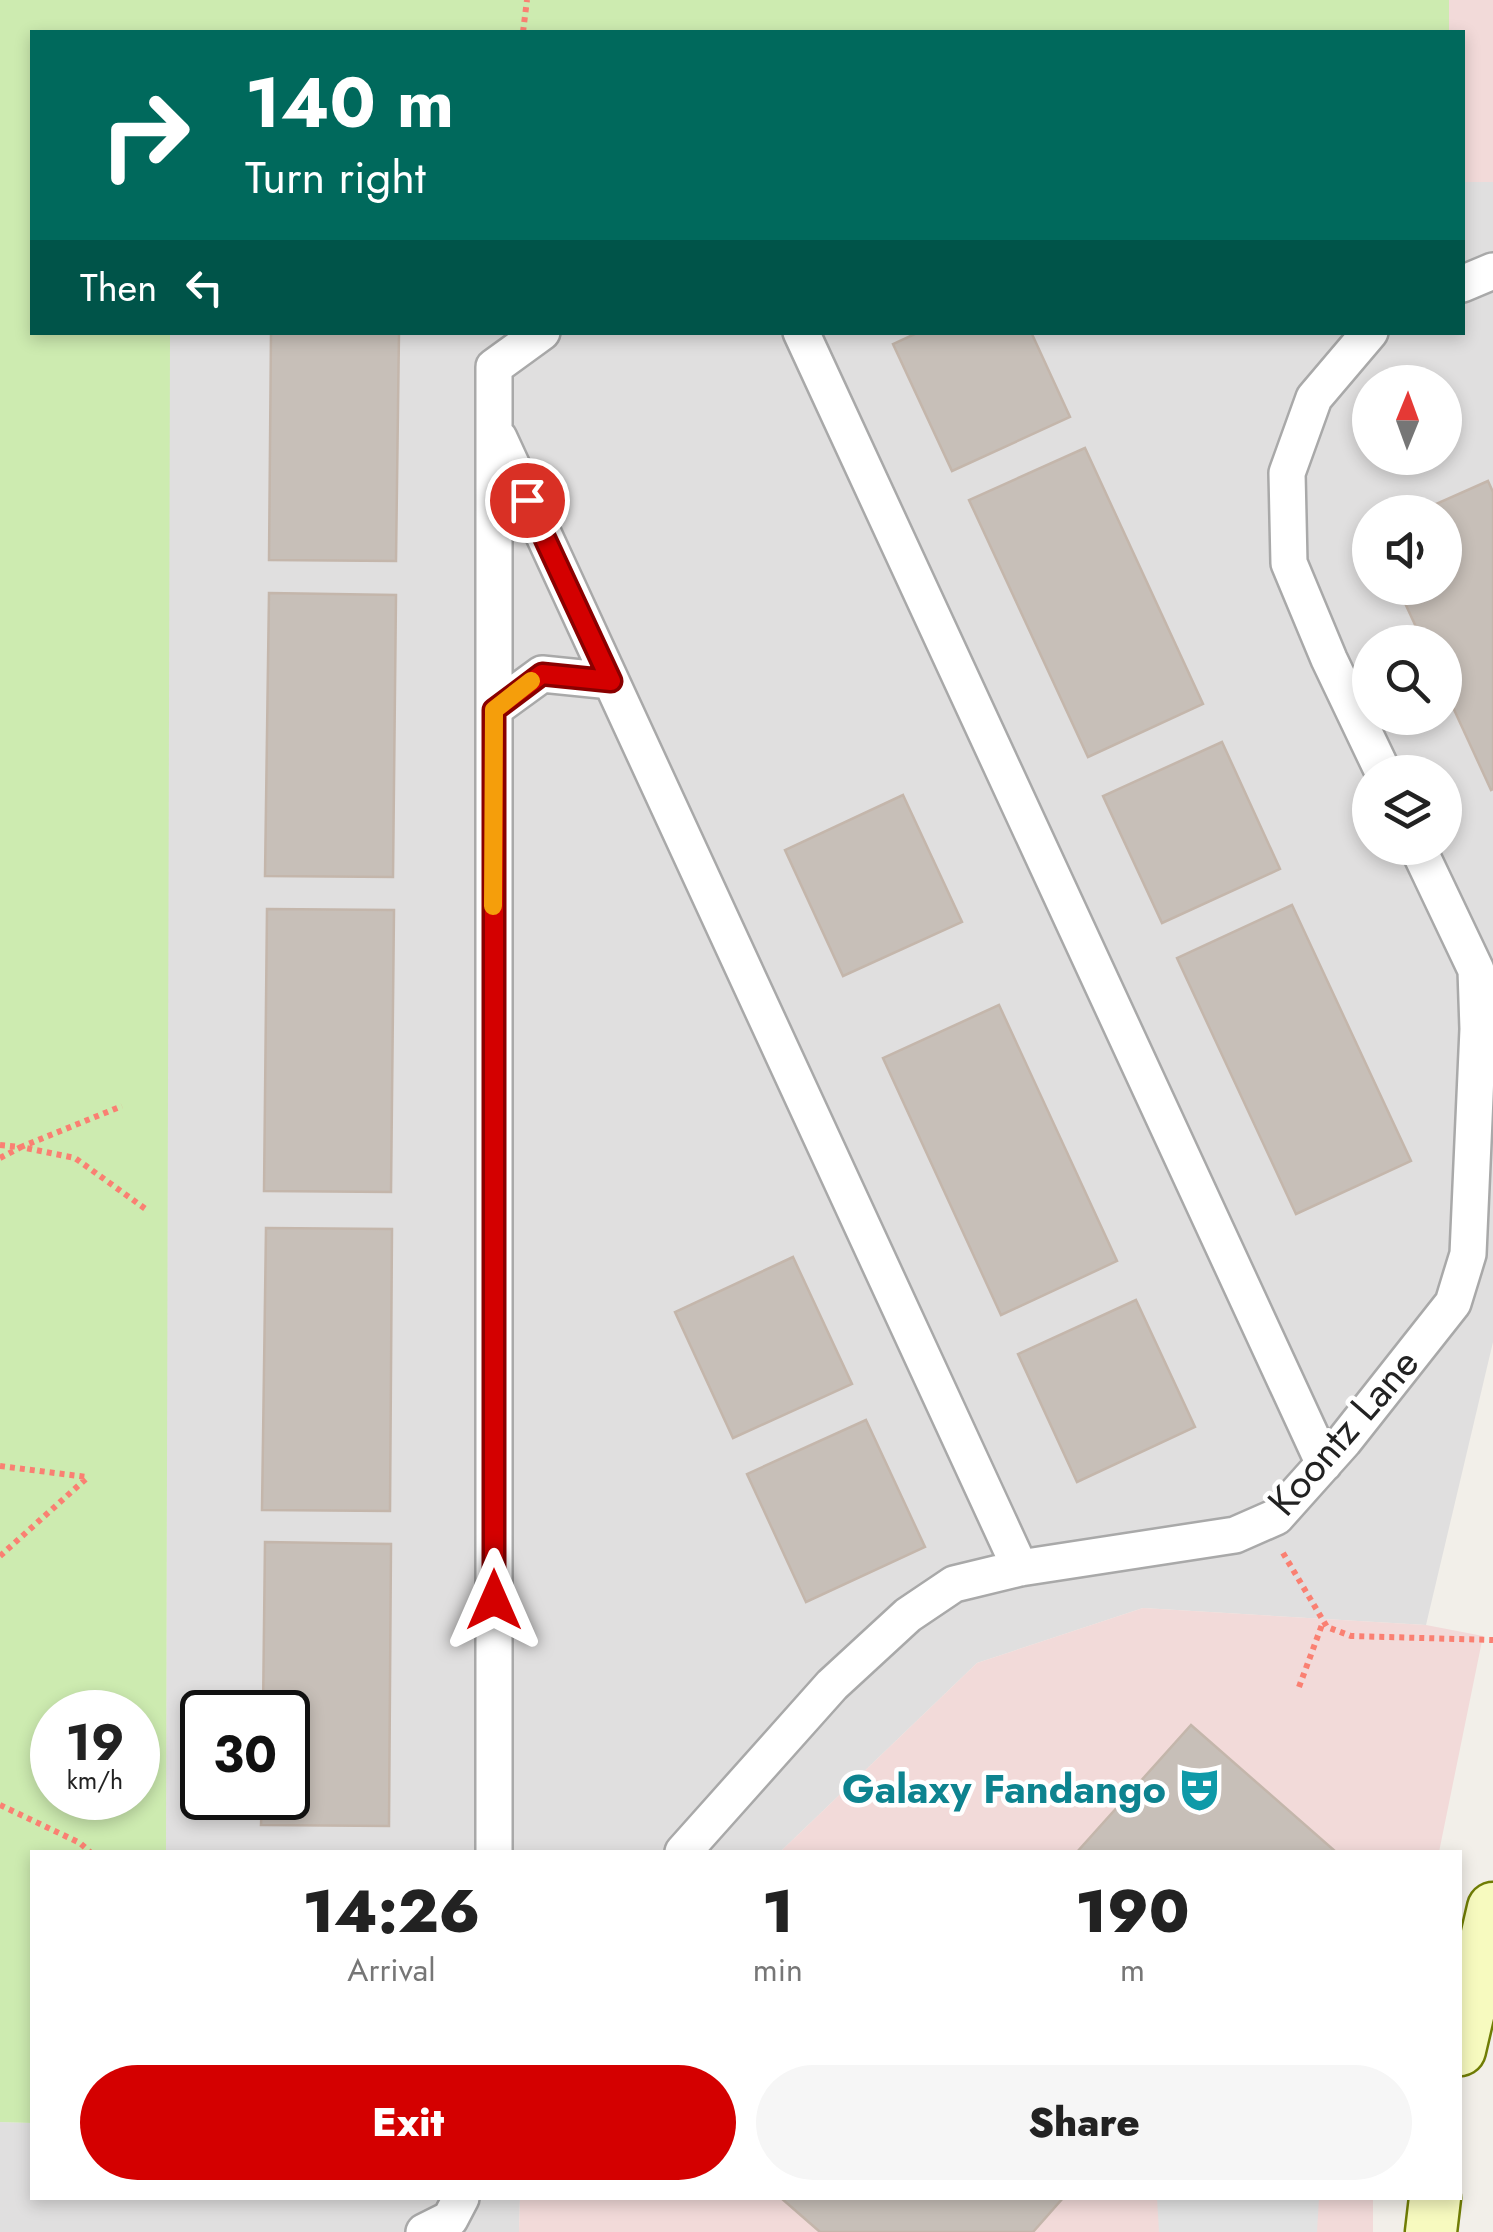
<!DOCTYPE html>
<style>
body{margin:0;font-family:Jost,sans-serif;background:#f6f6f6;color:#222;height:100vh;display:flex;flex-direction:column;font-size:38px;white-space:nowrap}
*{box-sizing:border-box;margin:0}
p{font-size:32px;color:#767676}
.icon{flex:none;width:55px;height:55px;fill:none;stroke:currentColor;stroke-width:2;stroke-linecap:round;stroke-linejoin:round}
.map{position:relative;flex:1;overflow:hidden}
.drawer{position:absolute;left:30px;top:1850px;width:1432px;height:350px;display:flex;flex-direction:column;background:#fff;border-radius:0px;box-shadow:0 5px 15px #0003}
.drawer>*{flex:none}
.top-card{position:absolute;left:30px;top:30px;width:1435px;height:305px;border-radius:0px;box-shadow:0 5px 15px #0003;background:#00695c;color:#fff;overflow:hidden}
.needle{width:65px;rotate:1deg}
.buttons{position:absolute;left:1352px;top:365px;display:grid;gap:20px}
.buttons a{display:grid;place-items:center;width:110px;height:110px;border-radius:50%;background:#fff;box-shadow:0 5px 15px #0003;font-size:50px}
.speed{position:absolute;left:30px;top:1690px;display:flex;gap:20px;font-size:50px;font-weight:700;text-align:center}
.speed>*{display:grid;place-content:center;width:130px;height:130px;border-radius:50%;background:#fff;box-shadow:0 5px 15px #0003;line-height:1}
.speed small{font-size:25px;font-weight:400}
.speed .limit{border:5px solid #111;border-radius:15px;background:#fff;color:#111}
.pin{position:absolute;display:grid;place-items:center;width:85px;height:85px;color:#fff;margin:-42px;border:5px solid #fff;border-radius:50%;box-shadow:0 2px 10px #0007}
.me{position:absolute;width:110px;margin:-55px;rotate:0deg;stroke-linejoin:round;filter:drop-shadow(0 0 8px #0008)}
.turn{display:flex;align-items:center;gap:35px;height:210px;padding:0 50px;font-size:45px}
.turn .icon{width:130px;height:130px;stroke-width:2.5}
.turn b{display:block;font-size:70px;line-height:85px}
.then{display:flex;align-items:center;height:95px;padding:0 50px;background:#0003;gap:20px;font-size:38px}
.eta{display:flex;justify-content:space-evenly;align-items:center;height:170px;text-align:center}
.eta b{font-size:60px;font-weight:800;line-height:70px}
.action{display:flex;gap:20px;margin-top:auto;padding:20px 50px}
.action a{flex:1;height:115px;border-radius:60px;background:#d40000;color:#fff;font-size:40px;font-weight:800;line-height:115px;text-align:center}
.action a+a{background:#f6f6f6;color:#222}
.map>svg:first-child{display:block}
</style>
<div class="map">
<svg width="1493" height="2232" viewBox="0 0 1493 2232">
<rect width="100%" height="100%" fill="#f2efe9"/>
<!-- residential -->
<path fill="#e0dfdf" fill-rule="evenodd" d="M1463,182H1493V1342L1426,1625L1143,1608L977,1663L780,1852H166L169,333L1462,332ZM1370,382H1445V458H1370ZM1370,512H1445V588H1370ZM1370,642H1445V718H1370ZM1370,772H1445V848H1370ZM202,1712H288V1798H202Z
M0,2122L32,2123V2198H520L519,2232H0Z"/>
<!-- commercial -->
<path fill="#f2dad9" d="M1449,0H1493V182H1463L1462,32H1449Z
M1143,1608L1426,1625L1483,1636L1439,1852H780L977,1663Z
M520,2198H1373V2232H519Z"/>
<!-- grass -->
<path fill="#cdebb0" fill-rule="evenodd" d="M0,0H1449V32H32V332L170,333L166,1852H32V2123L0,2122ZM52,1712H138V1798H52Z"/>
<!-- parking -->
<path fill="#e2e2e2" d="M1157,2198H1319L1317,2232H1159Z"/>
<!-- building -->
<path fill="#c7bfb8" stroke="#c4b6ab" stroke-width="2.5" d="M271,332H399L396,561L269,560Z
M919,332H1031L1070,417L952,471L893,344Z
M1085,448L1203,704L1088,757L969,500Z
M1488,481L1493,492V789L1491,790L1445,690V642H1423L1398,588H1445V512H1418Z
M269,593L396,595L393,877L265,876Z
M1222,742L1280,869L1162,923L1103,796Z
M903,795L962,922L843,976L785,850Z
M1292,905L1411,1161L1296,1214L1177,958Z
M267,909L394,910L391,1192L264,1191Z
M999,1005L1117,1261L1001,1315L883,1058Z
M266,1228L392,1229L390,1511L262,1510Z
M793,1257L852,1384L733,1438L675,1312Z
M1136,1300L1195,1427L1077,1482L1018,1354Z
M866,1420L925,1547L806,1602L747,1474Z
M265,1542L391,1544L389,1826L261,1825L262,1798H288V1712H263Z
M1191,1725L1336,1852H1077Z
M781,2198H1063L1033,2232H820Z"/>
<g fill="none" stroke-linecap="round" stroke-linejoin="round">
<defs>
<path id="street" d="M1462,284L1493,271
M801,332L1324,1464
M1370,332L1314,398L1287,473L1289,563L1329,659L1383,772
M499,438L1020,1568
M494,709L542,674L611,681
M494,1852V367L542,332
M683,1852L832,1685L908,1615L954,1584L1020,1568L1235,1535L1276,1517L1344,1441L1453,1303L1468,1254L1478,1029L1476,970L1418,848
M424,2232L450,2219L461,2198"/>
<path id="secondary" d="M1460,2050L1493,1908
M1431,2232L1435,2198"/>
</defs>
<!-- street casing -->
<use href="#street" stroke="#a9a9a9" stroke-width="40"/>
<!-- secondary casing -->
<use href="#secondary" stroke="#707d05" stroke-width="55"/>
<!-- path -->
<path stroke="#fa8072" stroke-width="6" stroke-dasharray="5 5" stroke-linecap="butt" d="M523,32L527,0
M0,1145L21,1147L122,1106
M0,1158L21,1147L75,1158L147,1210
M0,1466L87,1477
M1283,1553L1327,1627L1351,1636L1493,1640
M0,1556L88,1477
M1299,1687L1323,1622
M0,1805L80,1843L90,1852"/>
<!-- street -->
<use href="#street" stroke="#fff" stroke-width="35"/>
<!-- secondary -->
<use href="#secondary" stroke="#f7fabf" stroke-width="50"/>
</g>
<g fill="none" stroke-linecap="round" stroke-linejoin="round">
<defs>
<path id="route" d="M494,1600V710L542,674L611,681L527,500"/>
</defs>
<!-- route casing -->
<use href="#route" stroke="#8a0000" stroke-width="25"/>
<!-- route -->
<use href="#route" stroke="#d40000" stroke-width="18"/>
<!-- slow -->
<path stroke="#f59e0b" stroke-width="18" d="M493,906L494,710L531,681"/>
</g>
<!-- icons -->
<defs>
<symbol id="theatre-bare" viewBox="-9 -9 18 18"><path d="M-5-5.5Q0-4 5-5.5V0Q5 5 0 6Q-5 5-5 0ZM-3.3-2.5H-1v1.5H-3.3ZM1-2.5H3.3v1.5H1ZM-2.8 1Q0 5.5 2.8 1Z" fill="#0f9aa8" stroke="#fff" stroke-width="2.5" paint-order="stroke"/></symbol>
</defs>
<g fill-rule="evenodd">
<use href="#theatre-bare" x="1168" y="1758" width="63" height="63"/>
</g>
<g text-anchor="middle" stroke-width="9" stroke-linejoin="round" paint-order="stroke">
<!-- street labels -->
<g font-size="40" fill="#222" stroke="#fff">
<text transform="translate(1343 1432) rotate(-49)" y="14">Koontz Lane</text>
</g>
<!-- culture labels -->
<g font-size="40" font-weight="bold" fill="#0d838f" stroke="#fff" text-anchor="end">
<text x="1166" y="1803">Galaxy Fandango</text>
</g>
</g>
</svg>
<div class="buttons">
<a><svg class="needle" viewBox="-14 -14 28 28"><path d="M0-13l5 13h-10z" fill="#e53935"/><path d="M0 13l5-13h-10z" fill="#767676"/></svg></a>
<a><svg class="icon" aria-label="sound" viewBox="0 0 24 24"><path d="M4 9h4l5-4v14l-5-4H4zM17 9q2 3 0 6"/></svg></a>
<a><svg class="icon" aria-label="search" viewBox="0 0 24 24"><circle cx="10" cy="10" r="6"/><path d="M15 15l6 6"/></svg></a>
<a><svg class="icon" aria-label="layers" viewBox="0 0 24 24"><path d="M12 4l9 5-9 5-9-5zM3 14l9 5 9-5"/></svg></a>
</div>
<div class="speed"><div>19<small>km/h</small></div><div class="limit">30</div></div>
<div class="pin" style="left:527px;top:500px;background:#d93025"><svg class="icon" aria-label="arrive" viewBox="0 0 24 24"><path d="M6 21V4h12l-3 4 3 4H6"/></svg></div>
<svg class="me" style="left:494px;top:1600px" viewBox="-20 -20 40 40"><path d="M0-17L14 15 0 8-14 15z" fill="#d40000" stroke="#fff" stroke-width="4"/></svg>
<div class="top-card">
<div class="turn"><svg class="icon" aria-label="right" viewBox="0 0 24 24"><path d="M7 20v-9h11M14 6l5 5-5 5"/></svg><div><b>140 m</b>Turn right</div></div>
<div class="then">Then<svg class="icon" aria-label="left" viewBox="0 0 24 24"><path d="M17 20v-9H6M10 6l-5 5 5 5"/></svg></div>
</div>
<section class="drawer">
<div class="eta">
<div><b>14:26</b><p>Arrival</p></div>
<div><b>1</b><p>min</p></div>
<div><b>190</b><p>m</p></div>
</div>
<div class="action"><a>Exit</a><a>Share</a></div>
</section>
</div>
